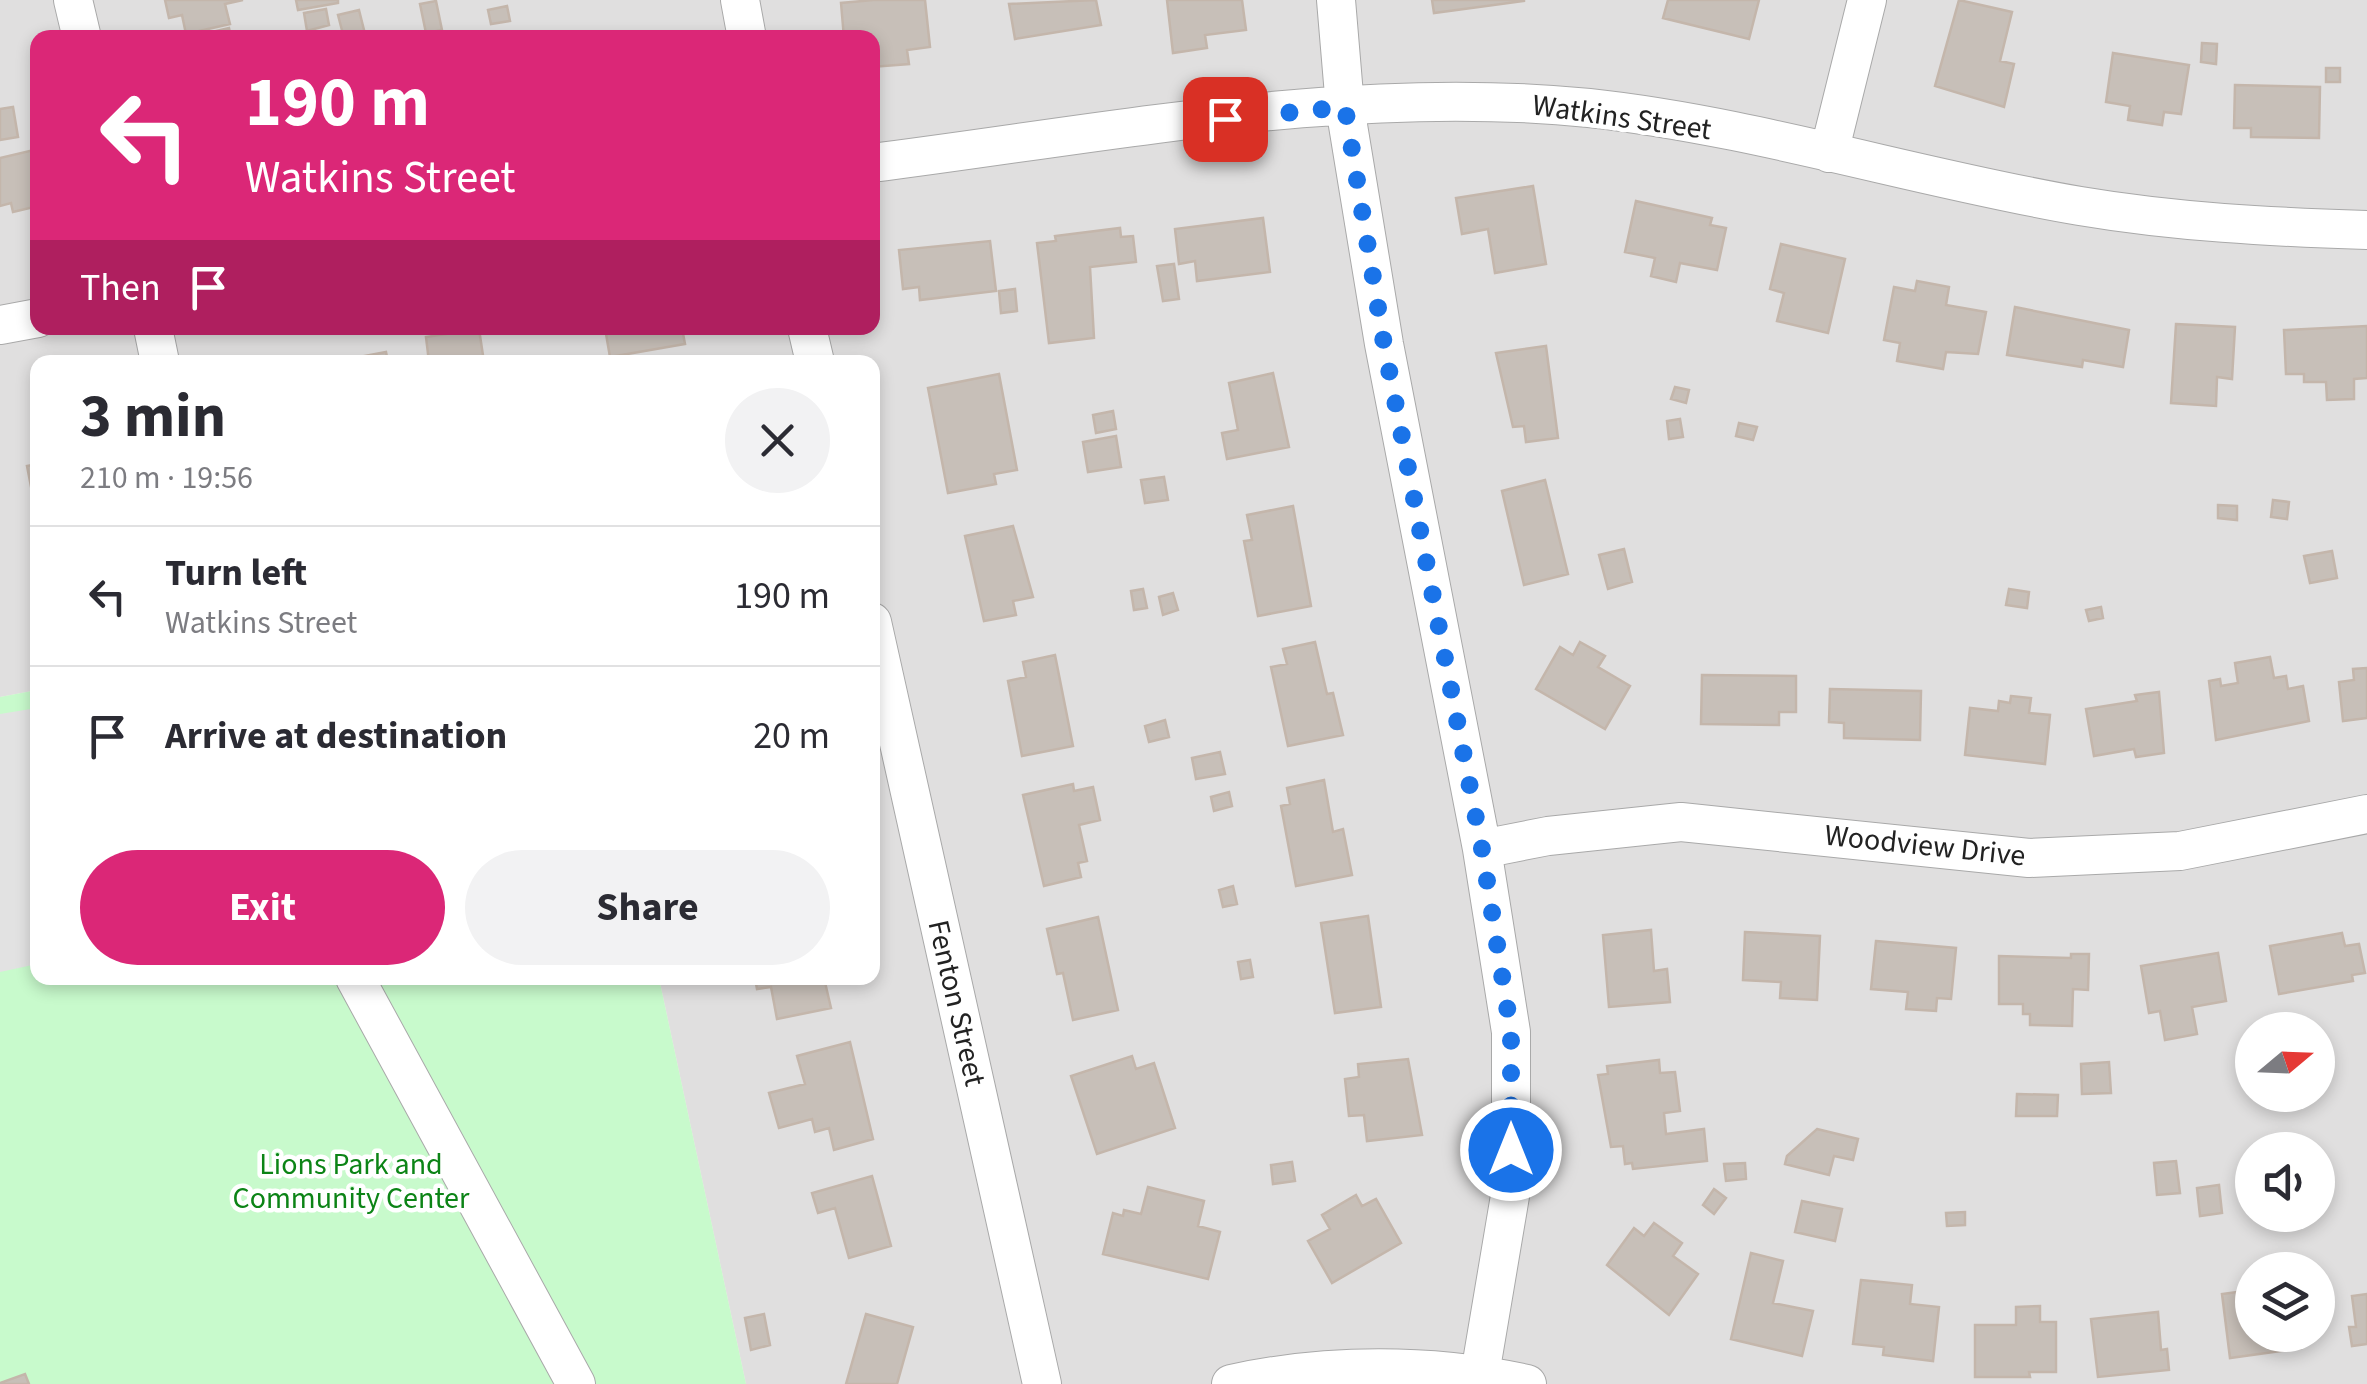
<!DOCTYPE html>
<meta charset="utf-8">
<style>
body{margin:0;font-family:"Source Sans 3",sans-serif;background:#f2f2f3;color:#2b2b33;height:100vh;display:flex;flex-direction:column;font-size:38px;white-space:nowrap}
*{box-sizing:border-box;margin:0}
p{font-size:32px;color:#7c7c81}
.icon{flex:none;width:55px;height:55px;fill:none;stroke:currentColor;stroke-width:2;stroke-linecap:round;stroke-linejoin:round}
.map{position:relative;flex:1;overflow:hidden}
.side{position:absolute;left:30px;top:355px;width:850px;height:630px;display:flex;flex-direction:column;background:#fff;border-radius:20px;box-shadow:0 5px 15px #0003}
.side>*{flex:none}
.top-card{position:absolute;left:30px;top:30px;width:850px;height:305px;border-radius:20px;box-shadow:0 5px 15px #0003;background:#db2777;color:#fff;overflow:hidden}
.needle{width:65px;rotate:71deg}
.fabs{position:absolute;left:2235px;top:1012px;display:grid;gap:20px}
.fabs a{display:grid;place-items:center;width:100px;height:100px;border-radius:50%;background:#fff;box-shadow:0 5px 15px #0003;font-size:50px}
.pin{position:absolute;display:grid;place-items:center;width:85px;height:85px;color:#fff;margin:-42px;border-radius:20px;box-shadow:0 5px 15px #0006}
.me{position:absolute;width:110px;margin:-55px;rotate:0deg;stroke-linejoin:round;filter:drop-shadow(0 0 8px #0008)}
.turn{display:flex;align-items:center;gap:35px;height:210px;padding:0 50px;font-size:45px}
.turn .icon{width:130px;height:130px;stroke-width:2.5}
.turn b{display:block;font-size:70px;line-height:85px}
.then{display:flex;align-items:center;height:95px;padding:0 50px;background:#0003;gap:20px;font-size:38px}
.round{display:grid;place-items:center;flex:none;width:105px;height:105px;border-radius:52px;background:#f2f2f3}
.headline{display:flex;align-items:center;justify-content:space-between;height:170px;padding:0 50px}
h1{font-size:60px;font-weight:700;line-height:75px}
.cta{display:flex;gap:20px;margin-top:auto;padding:20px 50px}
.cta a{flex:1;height:115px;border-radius:60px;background:#db2777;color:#fff;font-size:40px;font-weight:700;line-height:115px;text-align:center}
.cta a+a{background:#f2f2f3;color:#2b2b33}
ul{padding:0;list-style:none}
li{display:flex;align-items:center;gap:30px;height:140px;padding:0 50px;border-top:2px solid #e1e1e2}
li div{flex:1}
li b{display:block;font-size:38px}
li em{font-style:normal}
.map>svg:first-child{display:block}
</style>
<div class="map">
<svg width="2367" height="1384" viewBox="0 0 2367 1384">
<rect width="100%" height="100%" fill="#f2efe9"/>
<!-- residential -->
<path fill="#e0dfdf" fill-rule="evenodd" d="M0,0H2367V1384H746L659,978H872V362H38L37,690L0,697ZM38,38H872V328H38ZM2252,1030H2318V1095H2252ZM2252,1150H2318V1215H2252ZM2252,1270H2318V1335H2252Z"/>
<!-- park -->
<path fill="#c8facc" d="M37,690L38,978H659L746,1384H0V697Z"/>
<!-- parking -->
<path fill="#e2e2e2" d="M37,708V964L0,972V714Z"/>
<!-- building -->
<path fill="#c7bfb8" stroke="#c4b6ab" stroke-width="2.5" d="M165,0H243L225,4L230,24L186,34L182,15L169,18Z
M296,0H338V3L298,10Z
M873,0H925L930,47L907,50L909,64L872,67V38H844L841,3Z
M1096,0L1101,25L1015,39L1009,4Z
M1167,0H1242L1246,30L1205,35L1207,48L1173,53Z
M1432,0H1524V1L1434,13Z
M1668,0H1759L1749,39L1663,18Z
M1959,0L2012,12L2000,61L2014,64L2004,107L1935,86Z
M436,1L442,30L426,33L420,4Z
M507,6L510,21L491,24L488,10Z
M326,9L329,25L307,31L304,13Z
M359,10L366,38H344L338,15Z
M229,28L231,38H209L208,33Z
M2202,43L2217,44L2216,64L2201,62Z
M2113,53L2189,65L2181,114L2164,112L2162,125L2128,120L2130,106L2106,102Z
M2326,68H2340V82H2326Z
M2235,85L2320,87L2319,138L2251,137V128H2234Z
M13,107L18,137L0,140V109Z
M38,149V206L13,212L11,203L0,206V158Z
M1533,186L1546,264L1495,273L1488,229L1462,234L1456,198Z
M1636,201L1712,218L1710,225L1726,228L1717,270L1680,263L1676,282L1651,276L1655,258L1625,252Z
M1263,218L1270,272L1197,281L1195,261L1179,264L1175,229Z
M1120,228L1121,237L1133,236L1136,262L1090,267L1094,338L1049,343L1037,243L1056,241L1055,236Z
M990,241L996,291L920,300L919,287L903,289L899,250Z
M1781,244L1845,259L1828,333L1777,321L1784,293L1770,289Z
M1174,264L1179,299L1163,301L1157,266Z
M1917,281L1949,287L1946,305L1986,312L1978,354L1946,352L1943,369L1897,361L1900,343L1884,340L1894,287L1915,291Z
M1015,289L1017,311L1001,313L999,291Z
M2015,307L2129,330L2123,367L2083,360L2082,367L2007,355Z
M2176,324L2235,327L2232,379L2217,377L2216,406L2171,403Z
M2367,326V378L2354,379V399L2327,400L2326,382H2304V374H2286L2284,330Z
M605,328H682L685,344L610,357Z
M479,329L484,362H429L426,337Z
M1546,346L1558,438L1526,442L1524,426L1513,427L1496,353Z
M386,352L388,362H333Z
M1273,373L1289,447L1227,459L1222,433L1238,430L1229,383Z
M999,374L1017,470L994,474L996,484L948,493L928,388Z
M1675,387L1689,390L1686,403L1671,399Z
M1113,411L1116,429L1096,433L1093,415Z
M1680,419L1683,437L1669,439L1667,421Z
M1739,423L1757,427L1753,440L1736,436Z
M1116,436L1121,467L1088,472L1083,442Z
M38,464V501L34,502L27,466Z
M1164,477L1168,500L1145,503L1141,480Z
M1545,480L1568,574L1524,585L1502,491Z
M2273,500L2289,502L2287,519L2271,517Z
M2218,505L2237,506V520L2218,518Z
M1293,506L1311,606L1258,616L1244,541L1252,540L1247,515Z
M1013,526L1033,597L1013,601L1016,615L984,621L965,536Z
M1624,549L1632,582L1608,589L1599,555Z
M2332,551L2337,578L2310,583L2304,556Z
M1143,589L1147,608L1134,610L1131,591Z
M2009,589L2029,592L2027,608L2006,605Z
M1173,593L1178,610L1163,615L1159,597Z
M2101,607L2103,618L2089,621L2086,610Z
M1315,642L1327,694L1333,693L1343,735L1288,746L1271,667L1287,664L1283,649Z
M1580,642L1605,656L1598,667L1630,686L1605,729L1536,689L1560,647L1573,655Z
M1055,655L1073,746L1022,756L1008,681L1026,677L1023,662Z
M2270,657L2274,678L2286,676L2288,689L2303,686L2309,721L2216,740L2209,681L2220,679L2221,686L2238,683L2235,663Z
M2367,668V718L2343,721L2339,682L2354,680L2353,669Z
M1702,675L1796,676V712H1779V725L1701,724Z
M1830,689L1921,691L1920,740L1844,738V723L1829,722Z
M2159,692L2164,753L2136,757L2134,749L2094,756L2086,709L2137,701L2135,695Z
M2011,696L2031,698L2029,713L2050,715L2045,764L1965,755L1970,708L1998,711L1999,701L2010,703Z
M1165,720L1169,737L1149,742L1145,726Z
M1220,752L1225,774L1196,779L1192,758Z
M1324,780L1333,832L1343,829L1352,875L1296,886L1281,806L1290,804L1287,788Z
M1073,784L1074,791L1093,787L1100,820L1079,825L1087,861L1078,863L1081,877L1044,886L1023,795Z
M1229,792L1232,806L1214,811L1211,797Z
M1233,886L1237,904L1223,907L1219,890Z
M1368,916L1381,1007L1335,1013L1321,923Z
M1098,917L1118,1010L1073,1020L1063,973L1057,974L1047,929Z
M1651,930L1654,971L1667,969L1670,1002L1609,1007L1603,935Z
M1745,932L1820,936L1817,1000L1780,998L1781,982L1743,980Z
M2342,933L2345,946L2359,944L2365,973L2352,975L2353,981L2279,994L2270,946Z
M1876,941L1956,948L1951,999L1937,998L1936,1011L1906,1009L1908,992L1871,989Z
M2218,953L2226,1001L2192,1007L2197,1034L2165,1040L2160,1011L2149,1013L2141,966Z
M2071,954H2089L2088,990L2073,989L2072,1026L2030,1025V1014H2023V1004H1999V956L2071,958Z
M1250,960L1253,977L1241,979L1238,962Z
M755,978H824L831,1008L777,1019L771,987L757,989Z
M850,1042L873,1139L834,1150L829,1128L815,1132L812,1119L779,1128L769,1093L805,1084L797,1056Z
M1132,1056L1136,1069L1154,1063L1175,1128L1097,1154L1071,1076Z
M1408,1059L1422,1135L1367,1141L1364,1115L1349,1116L1345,1079L1359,1077L1358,1064Z
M1659,1060L1660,1073L1675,1072L1680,1111L1664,1113L1666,1134L1704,1129L1707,1161L1633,1169L1632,1163L1625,1164L1623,1146L1611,1147L1598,1075L1608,1074L1607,1066Z
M2109,1062L2111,1093L2082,1094L2081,1064Z
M2017,1094L2058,1095L2057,1116H2016Z
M1817,1129L1858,1139L1853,1160L1834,1156L1829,1175L1785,1164L1787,1156Z
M2176,1161L2180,1193L2157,1195L2154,1163Z
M1292,1162L1295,1181L1273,1184L1271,1165Z
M1745,1163L1746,1179L1726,1181L1724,1164Z
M872,1176L891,1246L849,1258L835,1208L818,1213L812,1193Z
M2219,1185L2222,1213L2200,1216L2197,1188Z
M1148,1187L1204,1201L1198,1226L1220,1232L1208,1279L1103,1254L1113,1213L1123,1216L1124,1210L1141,1214Z
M1714,1189L1726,1198L1714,1214L1703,1205Z
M1356,1195L1362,1206L1376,1199L1401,1243L1332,1283L1308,1241L1330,1229L1322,1215Z
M1802,1201L1842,1209L1835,1241L1795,1232Z
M1965,1212V1225L1947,1226L1946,1213Z
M1654,1223L1682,1243L1673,1256L1698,1274L1669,1315L1607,1265L1634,1228L1644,1236Z
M1751,1253L1783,1261L1773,1303L1813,1311L1802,1356L1731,1339Z
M1861,1280L1912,1285L1910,1304L1939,1307L1933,1361L1883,1355L1884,1347L1853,1344Z
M2252,1290V1335H2301L2302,1348L2230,1358L2222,1294Z
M2367,1294V1344L2352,1346L2349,1327H2356L2352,1296Z
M2040,1306V1322H2056V1372H2029L2030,1377H1975V1325H2016V1307Z
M2158,1312L2161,1350L2167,1349L2169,1370L2098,1377L2091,1319Z
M764,1314L770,1345L751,1350L745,1318Z
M866,1314L913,1327L897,1384H846Z
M25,1374L29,1384H0V1383Z"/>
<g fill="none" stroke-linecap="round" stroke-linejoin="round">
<defs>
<path id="minor" d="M73,0L82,38
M740,0L747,38
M1336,0L1345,107L1384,344L1482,849L1511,1032V1190L1480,1374
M1829,153L1867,0
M872,163C1108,133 1351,84 1589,108C1755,126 1916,178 2080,206C2175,222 2271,227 2367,230
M0,325L38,318
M153,328L160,362
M807,328L815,362
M872,622L1042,1384
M1482,849L1548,836L1681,822L2029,858L2180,851L2367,814
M355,978L576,1384
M1231,1384C1326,1363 1432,1363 1527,1384"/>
</defs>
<!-- minor casing -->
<use href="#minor" stroke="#a9a9a9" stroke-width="40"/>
<!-- minor -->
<use href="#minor" stroke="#fff" stroke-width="38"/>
</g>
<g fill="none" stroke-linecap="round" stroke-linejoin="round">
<!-- route -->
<path stroke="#1a73e8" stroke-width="18" stroke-dasharray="0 32.4" d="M1225,119L1345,107L1384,344L1482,849L1511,1032V1150"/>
</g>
<g text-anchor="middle" stroke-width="9" stroke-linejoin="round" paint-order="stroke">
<!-- street labels -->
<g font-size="30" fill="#222" stroke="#fff">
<text transform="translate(1622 117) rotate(8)" y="10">Watkins Street</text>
<text transform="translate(1925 845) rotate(6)" y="10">Woodview Drive</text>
<text transform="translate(957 1003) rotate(77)" y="10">Fenton Street</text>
</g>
<!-- park labels -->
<g font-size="30" fill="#0c8416" stroke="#fff">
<text x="351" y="1174">Lions Park and<tspan x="351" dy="34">Community Center</tspan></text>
</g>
</g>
</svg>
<div class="fabs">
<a><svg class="needle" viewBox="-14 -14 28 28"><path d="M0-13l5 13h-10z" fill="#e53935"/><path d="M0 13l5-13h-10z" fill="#7c7c81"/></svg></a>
<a><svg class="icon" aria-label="sound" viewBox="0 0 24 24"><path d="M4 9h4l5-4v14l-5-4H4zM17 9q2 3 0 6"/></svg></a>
<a><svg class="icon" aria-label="layers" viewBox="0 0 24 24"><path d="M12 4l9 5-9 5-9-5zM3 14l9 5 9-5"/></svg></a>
</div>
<div class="pin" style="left:1225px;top:119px;background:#d93025"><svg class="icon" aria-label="arrive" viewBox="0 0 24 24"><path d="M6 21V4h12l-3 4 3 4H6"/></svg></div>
<svg class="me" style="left:1511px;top:1150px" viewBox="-20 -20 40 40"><circle r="17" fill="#1a73e8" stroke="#fff" stroke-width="3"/><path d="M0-11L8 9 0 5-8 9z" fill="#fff"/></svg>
<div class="top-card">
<div class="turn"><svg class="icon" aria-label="left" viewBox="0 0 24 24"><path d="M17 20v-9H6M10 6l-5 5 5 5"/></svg><div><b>190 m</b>Watkins Street</div></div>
<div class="then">Then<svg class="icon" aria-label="arrive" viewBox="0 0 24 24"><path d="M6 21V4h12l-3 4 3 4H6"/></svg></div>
</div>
<section class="side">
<div class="headline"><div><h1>3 min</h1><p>210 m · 19:56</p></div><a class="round"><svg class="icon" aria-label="close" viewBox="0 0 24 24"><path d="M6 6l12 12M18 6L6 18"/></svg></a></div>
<ul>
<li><svg class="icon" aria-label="left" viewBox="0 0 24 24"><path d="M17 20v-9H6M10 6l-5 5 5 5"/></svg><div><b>Turn left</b><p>Watkins Street</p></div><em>190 m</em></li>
<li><svg class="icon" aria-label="arrive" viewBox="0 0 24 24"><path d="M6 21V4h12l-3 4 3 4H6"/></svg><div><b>Arrive at destination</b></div><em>20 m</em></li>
</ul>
<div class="cta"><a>Exit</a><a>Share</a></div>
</section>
</div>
